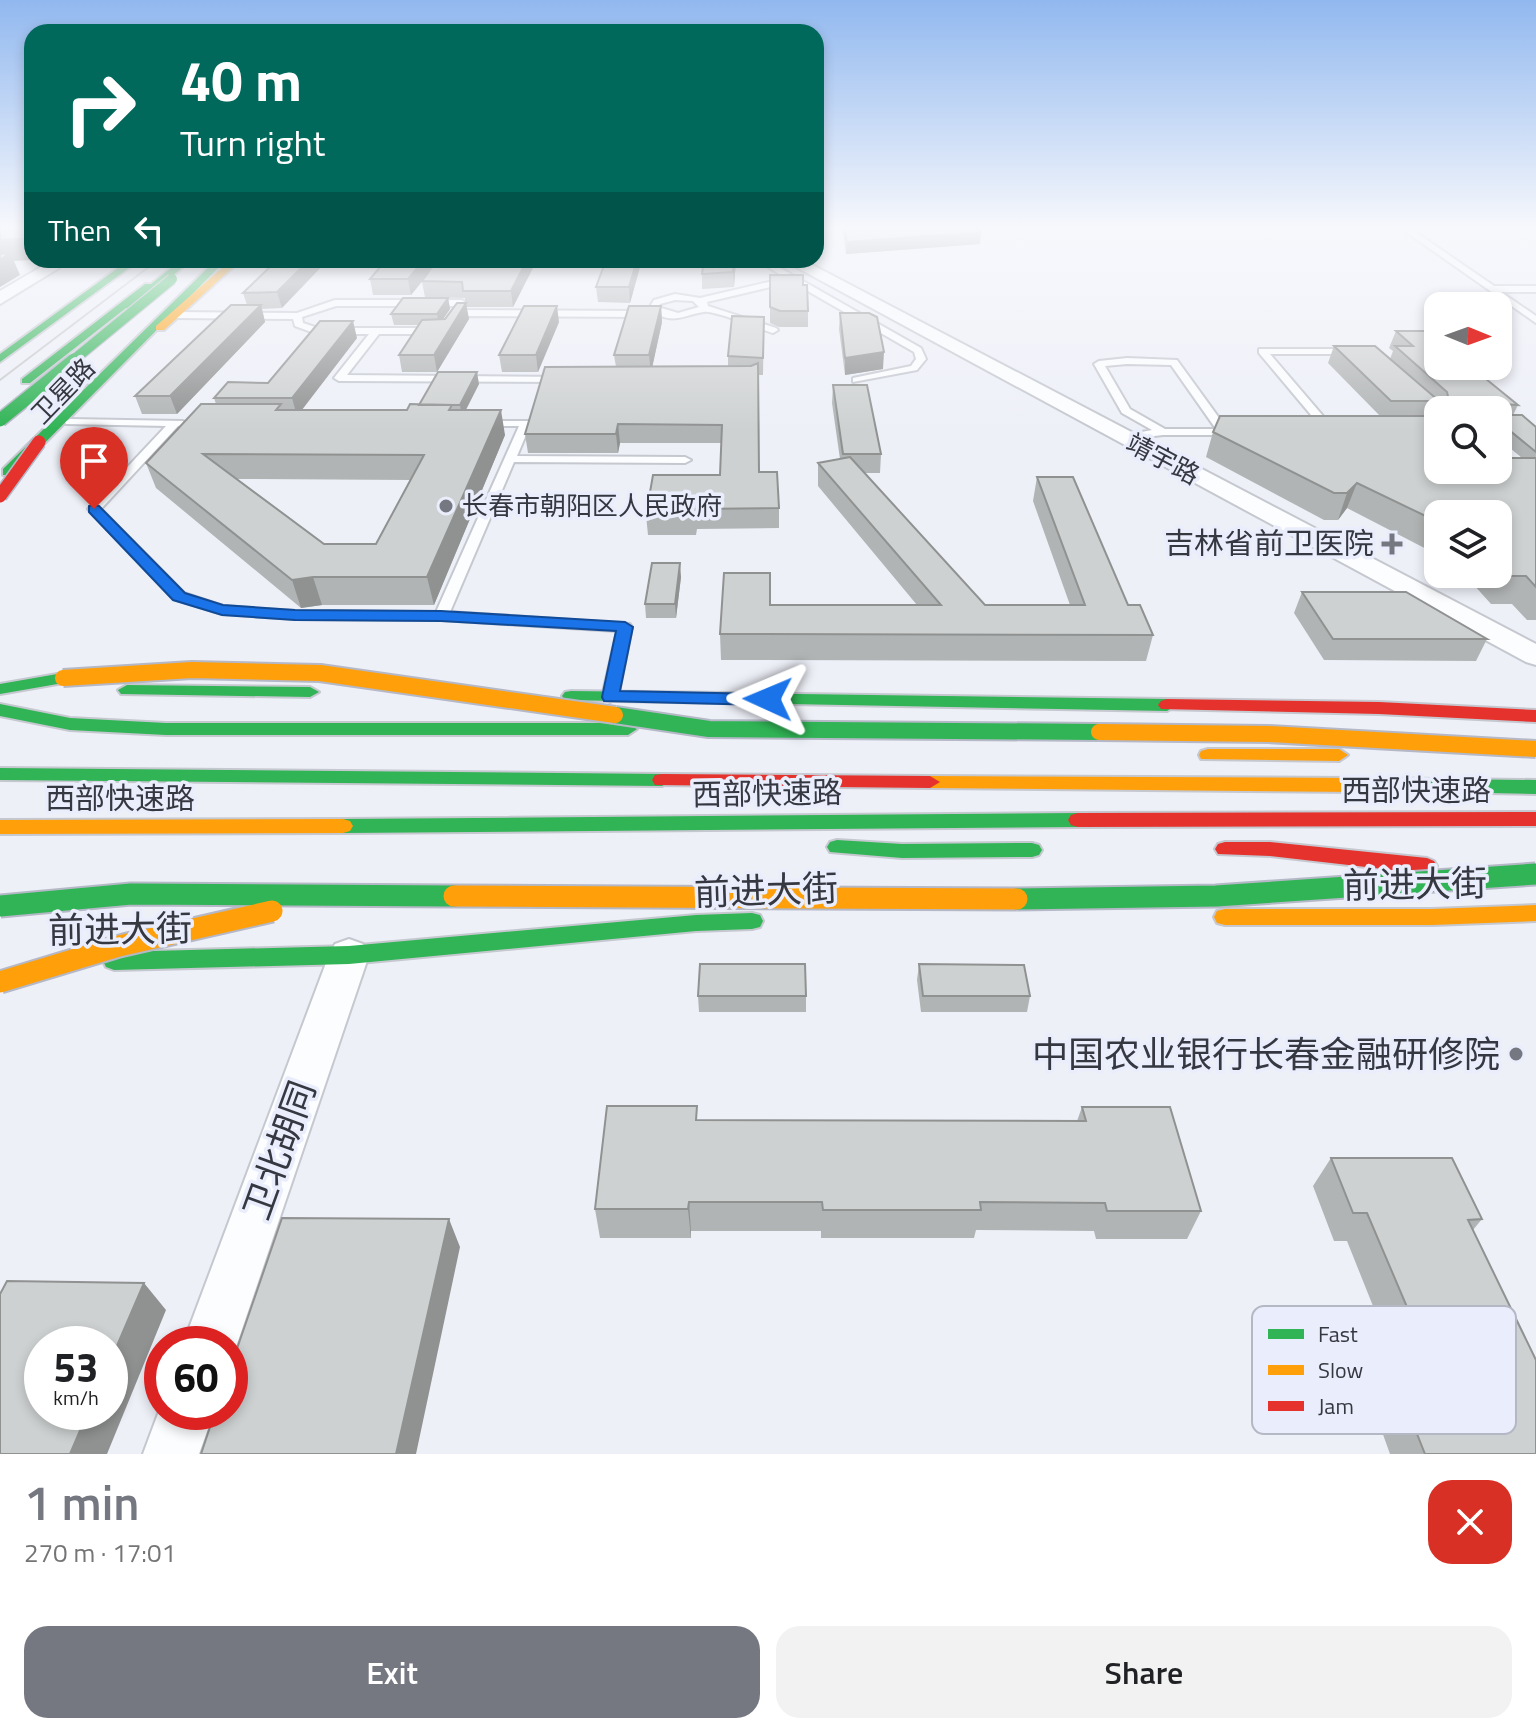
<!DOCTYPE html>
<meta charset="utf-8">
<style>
body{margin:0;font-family:"Titillium Web","Noto Sans SC",sans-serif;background:#f2f2f2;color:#202124;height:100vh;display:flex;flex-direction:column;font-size:30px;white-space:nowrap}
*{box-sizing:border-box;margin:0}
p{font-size:26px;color:#757577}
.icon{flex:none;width:44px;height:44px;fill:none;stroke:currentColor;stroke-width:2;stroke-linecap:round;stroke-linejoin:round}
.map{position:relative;height:1454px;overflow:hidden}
.details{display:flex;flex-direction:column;background:#fff;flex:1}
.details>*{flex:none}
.guide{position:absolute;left:24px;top:24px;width:800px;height:244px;border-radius:24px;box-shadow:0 4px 12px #0003;background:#00695c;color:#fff;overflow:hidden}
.needle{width:52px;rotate:91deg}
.controls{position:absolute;left:1424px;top:292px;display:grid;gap:16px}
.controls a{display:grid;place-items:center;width:88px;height:88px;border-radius:16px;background:#fff;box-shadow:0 4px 12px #0003;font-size:40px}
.speed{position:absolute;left:24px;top:1326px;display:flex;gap:16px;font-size:40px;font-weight:700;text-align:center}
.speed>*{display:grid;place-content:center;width:104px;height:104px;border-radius:50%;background:#fff;box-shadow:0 4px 12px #0003;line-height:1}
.speed small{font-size:20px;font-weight:400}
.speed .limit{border:12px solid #d22;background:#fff;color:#111}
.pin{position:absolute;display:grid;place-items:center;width:68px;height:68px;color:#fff;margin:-82px -34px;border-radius:50% 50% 50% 0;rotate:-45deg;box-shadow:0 0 8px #0007}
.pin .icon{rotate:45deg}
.me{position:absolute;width:88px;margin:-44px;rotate:271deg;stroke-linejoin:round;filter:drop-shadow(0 0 6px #0008)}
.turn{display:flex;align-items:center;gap:28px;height:168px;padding:0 24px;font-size:36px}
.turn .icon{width:104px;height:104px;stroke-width:2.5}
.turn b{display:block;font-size:56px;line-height:68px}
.then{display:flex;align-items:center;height:76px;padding:0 24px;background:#0003;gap:16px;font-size:30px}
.round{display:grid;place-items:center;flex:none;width:84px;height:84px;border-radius:24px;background:#f2f2f2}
.summary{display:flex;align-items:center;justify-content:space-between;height:136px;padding:0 24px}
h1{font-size:48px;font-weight:600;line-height:60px;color:#767881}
.cta{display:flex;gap:16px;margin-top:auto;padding:16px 24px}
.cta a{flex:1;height:92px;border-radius:24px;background:#767881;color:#fff;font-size:32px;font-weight:600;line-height:92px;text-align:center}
.cta a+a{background:#f2f2f2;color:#202124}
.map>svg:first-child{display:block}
</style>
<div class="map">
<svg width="1536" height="1454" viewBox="0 0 1536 1454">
<rect width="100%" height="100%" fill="#eef0f8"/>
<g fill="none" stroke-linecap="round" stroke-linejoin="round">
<defs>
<path id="lane" d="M1399,227H1408L1494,286H1536V292H1501L1536,316V323Z
M756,260H766L921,348L926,359L917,370L853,382V378L911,366L916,359L914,352L792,282L707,302L708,306L776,328L778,330L773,333C760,329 714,310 704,312C682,315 671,327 649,308L654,300L675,294L700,298L786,278ZM675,300L693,301L699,307L678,313L658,307L660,304Z
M335,300H462L466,303L462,310L646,311L650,314L646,317L458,316L451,323L446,320L456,306H336L302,317L303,323L318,328H435L440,331L435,334H379L347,375L566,377V381L562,382L339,381L334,378L369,334H317L295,326L293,319L174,318L170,315L174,312L297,313Z
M1259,349H1354V353L1351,354H1270L1335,430V434H1327L1259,353Z
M1127,358L1177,360L1227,429L1237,432L1232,435H1163L1121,440V436L1152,430L1122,413L1094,364L1099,361ZM1127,364L1171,365L1216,429H1165L1130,409L1105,366Z
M70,419L183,421V425L178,426L101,509L184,593L223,606L295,611L436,612L519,426H482L478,425V421H530L531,423L517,456L685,457L691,460L685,463L514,462L450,612L630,624L632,627L618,697L610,702L602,697L617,631L441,620L295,619L222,614L174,599L88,509L166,426L66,424L65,422Z"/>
<path id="street" d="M53,260L61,265L59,268L0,304V291Z
M783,260H803L1536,644V665L1526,662Z
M349,939L363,944L369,955L237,1344L230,1360V1344H183L329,955L335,944Z
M162,1403V1412H214L199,1454H143Z"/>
<path id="fast" d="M129,260H140L0,362V354Z
M181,260H191L134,309L126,308L30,383H22V379L145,284H151Z
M216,260H226L13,475H3V469Z
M63,673L72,678L69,682L0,694V684Z
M127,685L310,687L319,692L310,697L121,694L118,690Z
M571,691L1167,699L1176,705L1167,711L565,700L562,696L565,692Z
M0,704L70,718L166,723H628L637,729L628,735H166L70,730L0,716Z
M0,768L662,774L672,780L662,786L0,780Z
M1355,778L1536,780V794L1348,790L1345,785L1348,780Z
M1078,813L1085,815L1088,820L1085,825L1078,827L343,833L336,831L333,826L336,821L343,819Z
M837,840L902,844L1032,843L1039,845L1042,850L1039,855L1032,857L902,858L830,852L827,847L830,842Z
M752,913L760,915L763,921L760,927L752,929L696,931L349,964L114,970L106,967L103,961L106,955L114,952L349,946L696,915Z"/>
<path id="slow" d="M231,260H241L164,330H156V326Z
M1208,749H1339L1348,755L1339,761L1201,759L1199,755L1201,751Z
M930,776L1355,778L1365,785L1355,792L930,788L920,782Z
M343,819L350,821L353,826L350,831L343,833L0,834V820Z
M1536,905V921L1432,925H1225L1217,923L1214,917L1217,911L1225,909H1432Z"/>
<path id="jam" d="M1167,699L1379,702L1536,710V722L1379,714L1161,709L1158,705L1161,701Z
M662,774L930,776L940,782L930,788L655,785L652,780L655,775Z
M1536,812V826L1078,827L1071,825L1068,820L1071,815L1078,813Z
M1225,842H1270L1427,858L1434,861L1437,866L1434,871L1427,874L1270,856L1218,854L1215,849L1218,844Z"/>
</defs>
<!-- lane casing -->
<use href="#lane" stroke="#c6c8d0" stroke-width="4"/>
<!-- street casing -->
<use href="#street" stroke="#c6c8d0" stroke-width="4"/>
<!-- fast casing -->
<use href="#fast" stroke="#c6c8d0" stroke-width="4"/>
<!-- slow casing -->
<use href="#slow" stroke="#c6c8d0" stroke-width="4"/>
<!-- jam casing -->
<use href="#jam" stroke="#c6c8d0" stroke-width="4"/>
<!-- lane -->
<use href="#lane" fill="#fcfdfe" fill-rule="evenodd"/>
<!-- street -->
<use href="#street" fill="#fcfdfe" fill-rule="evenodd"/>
<!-- fast -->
<use href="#fast" fill="#30b455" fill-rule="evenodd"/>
<!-- slow -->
<use href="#slow" fill="#ff9f0a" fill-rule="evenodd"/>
<!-- jam -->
<use href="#jam" fill="#e5322d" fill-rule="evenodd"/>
<!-- tram -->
<path stroke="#c9cacd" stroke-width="2" d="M0,380L158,260"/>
<defs>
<path id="fast-bridge-far3" d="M71,362L172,279"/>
<path id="fast-bridge-far2" d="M0,420L74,360"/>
<path id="fast-bridge-far1" d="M615,715L709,729L1099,732"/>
<path id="fast-bridge" d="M1017,899L1216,896L1536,874
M0,906L131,894L454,896"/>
<path id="slow-bridge-far1" d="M63,678L192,670L320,673L615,715
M1099,732L1268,734L1536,749"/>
<path id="slow-bridge" d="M454,896L1017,899
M0,982L119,946L272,911"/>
<path id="jam-bridge" d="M0,496L39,442"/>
</defs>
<!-- fast-bridge-far3 casing -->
<use href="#fast-bridge-far3" stroke="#b5b8c6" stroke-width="12" stroke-linecap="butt"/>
<!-- fast-bridge-far2 casing -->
<use href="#fast-bridge-far2" stroke="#b5b8c6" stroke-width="16" stroke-linecap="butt"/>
<!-- fast-bridge-far1 casing -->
<use href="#fast-bridge-far1" stroke="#b5b8c6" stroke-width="20" stroke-linecap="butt"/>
<!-- fast-bridge casing -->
<use href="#fast-bridge" stroke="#b5b8c6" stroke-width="25" stroke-linecap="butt"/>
<!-- slow-bridge-far1 casing -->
<use href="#slow-bridge-far1" stroke="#b5b8c6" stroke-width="20" stroke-linecap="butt"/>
<!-- slow-bridge casing -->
<use href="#slow-bridge" stroke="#b5b8c6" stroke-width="25" stroke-linecap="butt"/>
<!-- jam-bridge casing -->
<use href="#jam-bridge" stroke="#b5b8c6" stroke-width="16" stroke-linecap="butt"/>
<!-- fast-bridge-far3 -->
<use href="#fast-bridge-far3" stroke="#30b455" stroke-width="10"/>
<!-- fast-bridge-far2 -->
<use href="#fast-bridge-far2" stroke="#30b455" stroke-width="13"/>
<!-- fast-bridge-far1 -->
<use href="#fast-bridge-far1" stroke="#30b455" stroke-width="16"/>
<!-- fast-bridge -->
<use href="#fast-bridge" stroke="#30b455" stroke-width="21"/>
<!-- slow-bridge-far1 -->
<use href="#slow-bridge-far1" stroke="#ff9f0a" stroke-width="16"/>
<!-- slow-bridge -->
<use href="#slow-bridge" stroke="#ff9f0a" stroke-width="21"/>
<!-- jam-bridge -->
<use href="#jam-bridge" stroke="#e5322d" stroke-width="13"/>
</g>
<!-- wall -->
<path fill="#b1b4b4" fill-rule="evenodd" d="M842,227H975L981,232L980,244L846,254Z
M996,227H1026V229H997Z
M277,260L282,308L262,309L265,322L177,414H142L135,396L247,305L243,293Z
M386,260H537L513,307H466L469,319L437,372H402L399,355L419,325H394L391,314L448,298L450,309L443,319H445L465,303V298L425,297L422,282L411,295H373L370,279Z
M606,260H642L630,303L598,302L596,287Z
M736,260L734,287L702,289V274Z
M770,275L803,285L808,311V327H779L770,323Z
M661,306L662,322L652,367L728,366V356L764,317L763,375H758L759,472L779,508V528L697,529L696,535H648L646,515L720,475L722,443H620L618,453H528L525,434L616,367L614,355Z
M840,313L883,369L845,375L839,329Z
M559,322L538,372H502L499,355Z
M1396,331L1438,366H1479L1477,371L1518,405L1513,415L1536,427V620H1527L1512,604H1491L1464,574H1498V514H1438V555L1347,508L1338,520H1324L1206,457L1213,432L1380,416L1328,363L1334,346L1390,359L1393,351L1389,348ZM1437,407L1440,410H1498V438L1522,458L1438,470L1433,416Z
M357,338L302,410H407L479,384L466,410L505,435L434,605H322L301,608L156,488L146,463L216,404L214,398L268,383ZM237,479L410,480L376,544H324Z
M833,385L881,454L880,473H864L985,605H1070L1033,501L1037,477L1128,605L1153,635L1146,661L721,660L720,634L770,605H917L818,486V463L840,459L832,403Z
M681,577L676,618H646L645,604Z
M1302,592L1487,639L1476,661L1324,660L1294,613Z
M919,964L1030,996L1027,1012H921L917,980Z
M698,996H806V1012H699Z
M1082,1107L1201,1211L1187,1239H1096L1094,1231L976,1230L974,1238H821V1231H691V1238H600L595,1209L698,1120L1077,1121Z
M1331,1158L1482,1219L1473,1230L1536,1454H1390L1366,1387L1388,1361H1395L1347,1241H1334L1313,1186Z"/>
<!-- shaded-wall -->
<path fill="#909292" d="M981,232L980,244L846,254L847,242Z
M32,238V260L14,261L20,275L0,287V240Z
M309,260H328L282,308L277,292Z
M424,260H438V261L411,295L408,279Z
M527,260H537L513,307L511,291Z
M637,260H642L630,303L629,287Z
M734,260H736L734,287L733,272Z
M448,298L450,309L439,325L437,314Z
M466,303L469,319L437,372L434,355Z
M261,305L265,322L177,414L170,396Z
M557,306L559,322L538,372L536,355Z
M661,306L662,322L651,373L649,355Z
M353,321L357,338L297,416L292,398Z
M884,352L883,369L845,375V358Z
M477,372L479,384L462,417L460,405Z
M501,410L505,435L434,605L427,577Z
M618,424L620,443L618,453L616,434Z
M1357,483L1347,508L1338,520L1347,493Z
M680,563L681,577L676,618L675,604Z
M313,577L322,605L301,608L292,580Z
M689,1202L691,1231V1238L688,1209Z
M449,1219L460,1247L416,1454H396Z
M144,1283L166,1310L107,1454H70L88,1412H110V1362Z"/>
<!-- building -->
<path fill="#ced1d1" stroke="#909292" stroke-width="2" fill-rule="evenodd" d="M0,227H32V238L0,240Z
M844,227H975L981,232L847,242Z
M10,253L0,260V254Z
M277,260H309L277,292L243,293Z
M386,260H424L408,279H370Z
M437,260H527L511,291H463L462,282L422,281Z
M606,260H637L629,287H596Z
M704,260H734L733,272L702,274Z
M770,275H803V285H807L808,311H780L770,307Z
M403,298H448L437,314H391Z
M457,303H466L434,355H399L422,320L445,319Z
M231,305H261L170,396H135Z
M524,306H557L536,355H499Z
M629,306H661L649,355H614Z
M840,313H869L877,317L884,352L845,358Z
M732,316L764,317L763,358L728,356Z
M320,321H353L292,398H214L228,382L268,383Z
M1396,331H1427L1438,340V366H1470L1518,405L1449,401L1447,392L1395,346H1413Z
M1334,346H1375L1439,401H1391Z
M758,363L759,472H777L779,508L696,509L695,515H646L653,475H720L722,425L618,424L616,434H525L545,367L751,366Z
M438,372H477L460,405H419Z
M833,385H867L881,454H843Z
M201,404H281L276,410H407L410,404L452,405L449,410H501L427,577H313L292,580L146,463ZM203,454L424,455L376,544H324Z
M1498,415H1522L1536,427V452L1498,421Z
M1220,416H1438V470H1498V458H1536V587L1526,576H1505L1498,569V514H1438V522L1357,483L1347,493H1334L1213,432Z
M850,457L985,605H1085L1037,477H1073L1128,605H1140L1153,635L720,634L724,573H770V605H941L818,463Z
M652,563H680L675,604H645Z
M1302,592H1406L1487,639H1333Z
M700,964H805L806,996H698Z
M919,964L1024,965L1030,996H923Z
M607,1106H697L696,1120L1086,1121L1082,1107H1170L1201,1211H1107L1105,1203L980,1202L981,1210H823L822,1202H689L688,1209H595Z
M1331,1158H1452L1482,1219L1468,1220L1536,1360V1454H1425L1388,1361H1430L1367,1213H1353Z
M282,1218L449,1219L396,1454H201L215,1412H230V1369Z
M7,1281L144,1283L110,1362V1344H42V1412H88L70,1454H0V1294Z"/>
<!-- sky -->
<linearGradient id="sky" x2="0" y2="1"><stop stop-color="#91b8ef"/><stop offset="0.53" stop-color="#f7f8fc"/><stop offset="1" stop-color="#f7f8fc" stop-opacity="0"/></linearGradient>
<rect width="1536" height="430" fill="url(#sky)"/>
<!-- route -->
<path fill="#1a73e8" stroke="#114b97" stroke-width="2" d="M94,505L99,506L185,593L223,605L295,610L441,611L625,622L633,627L620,691L768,694L777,699L768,705L604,701L602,697L616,631L441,621L295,620L222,615L173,600L89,512V506Z"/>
<!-- markers -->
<g fill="#767881" stroke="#eaeefc" stroke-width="3">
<circle cx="446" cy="506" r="8"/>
<path d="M1388 532h8v8h8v8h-8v8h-8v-8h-8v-8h8z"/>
<circle cx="1516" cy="1054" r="8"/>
</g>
<g text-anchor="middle" stroke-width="7" stroke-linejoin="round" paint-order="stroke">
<!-- far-street labels -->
<g font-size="26" fill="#363841" stroke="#eaeefc">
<text transform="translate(63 391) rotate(-46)" y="9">卫星路</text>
<text transform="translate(1163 459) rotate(28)" y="9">靖宇路</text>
</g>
<!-- far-poi labels -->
<g font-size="26" fill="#363841" stroke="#eaeefc" text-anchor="start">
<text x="462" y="515">长春市朝阳区人民政府</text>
</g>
<!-- poi labels -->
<g font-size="30" fill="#363841" stroke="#eaeefc" text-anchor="end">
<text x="1374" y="554">吉林省前卫医院</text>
</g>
<!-- street labels -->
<g font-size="30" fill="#363841" stroke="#eaeefc">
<text x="1416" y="801">西部快速路</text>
<text transform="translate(767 794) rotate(-1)" y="10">西部快速路</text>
<text x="120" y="809">西部快速路</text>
</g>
<!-- near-street labels -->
<g font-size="36" fill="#363841" stroke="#eaeefc">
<text transform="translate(1415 884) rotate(-1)" y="13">前进大街</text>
<text transform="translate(766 890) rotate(-2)" y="13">前进大街</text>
<text transform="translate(120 929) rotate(-1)" y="13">前进大街</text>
<text transform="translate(279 1150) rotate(-70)" y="13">卫北胡同</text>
</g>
<!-- near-poi labels -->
<g font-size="36" fill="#363841" stroke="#eaeefc" text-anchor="end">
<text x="1500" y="1067">中国农业银行长春金融研修院</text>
</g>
</g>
<!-- legend -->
<rect x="1252" y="1306" width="264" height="128" rx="12" fill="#eaeefc" stroke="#b4b7c4" stroke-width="2"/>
<rect x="1268" y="1329" width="36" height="10" fill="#30b455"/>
<rect x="1268" y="1365" width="36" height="10" fill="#ff9f0a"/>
<rect x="1268" y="1401" width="36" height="10" fill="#e5322d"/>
<g font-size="22" fill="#363841">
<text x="1318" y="1342">Fast</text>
<text x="1318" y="1378">Slow</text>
<text x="1318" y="1414">Jam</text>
</g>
</svg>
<div class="controls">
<a><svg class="needle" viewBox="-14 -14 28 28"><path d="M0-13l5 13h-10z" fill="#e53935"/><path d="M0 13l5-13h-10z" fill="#757577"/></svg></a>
<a><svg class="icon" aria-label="search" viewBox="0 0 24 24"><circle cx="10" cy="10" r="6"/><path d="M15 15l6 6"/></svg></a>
<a><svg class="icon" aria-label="layers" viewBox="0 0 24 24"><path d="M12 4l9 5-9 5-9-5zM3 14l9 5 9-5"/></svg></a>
</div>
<div class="speed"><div>53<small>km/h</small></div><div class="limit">60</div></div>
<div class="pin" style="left:94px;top:509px;background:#d93025"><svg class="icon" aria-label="arrive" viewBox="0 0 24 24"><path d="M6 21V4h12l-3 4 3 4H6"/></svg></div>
<svg class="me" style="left:768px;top:699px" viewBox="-20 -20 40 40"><path d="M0-17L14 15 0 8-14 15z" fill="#1a73e8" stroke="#fff" stroke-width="4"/></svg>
<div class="guide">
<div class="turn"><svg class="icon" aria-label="right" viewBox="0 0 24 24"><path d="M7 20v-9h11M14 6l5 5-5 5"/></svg><div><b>40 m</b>Turn right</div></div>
<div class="then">Then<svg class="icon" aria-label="left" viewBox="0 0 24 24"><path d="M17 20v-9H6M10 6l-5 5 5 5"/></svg></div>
</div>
</div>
<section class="details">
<div class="summary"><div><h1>1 min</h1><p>270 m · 17:01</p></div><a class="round" style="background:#d93025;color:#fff"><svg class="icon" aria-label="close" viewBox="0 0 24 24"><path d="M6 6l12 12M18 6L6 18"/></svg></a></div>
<div class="cta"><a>Exit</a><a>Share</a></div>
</section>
